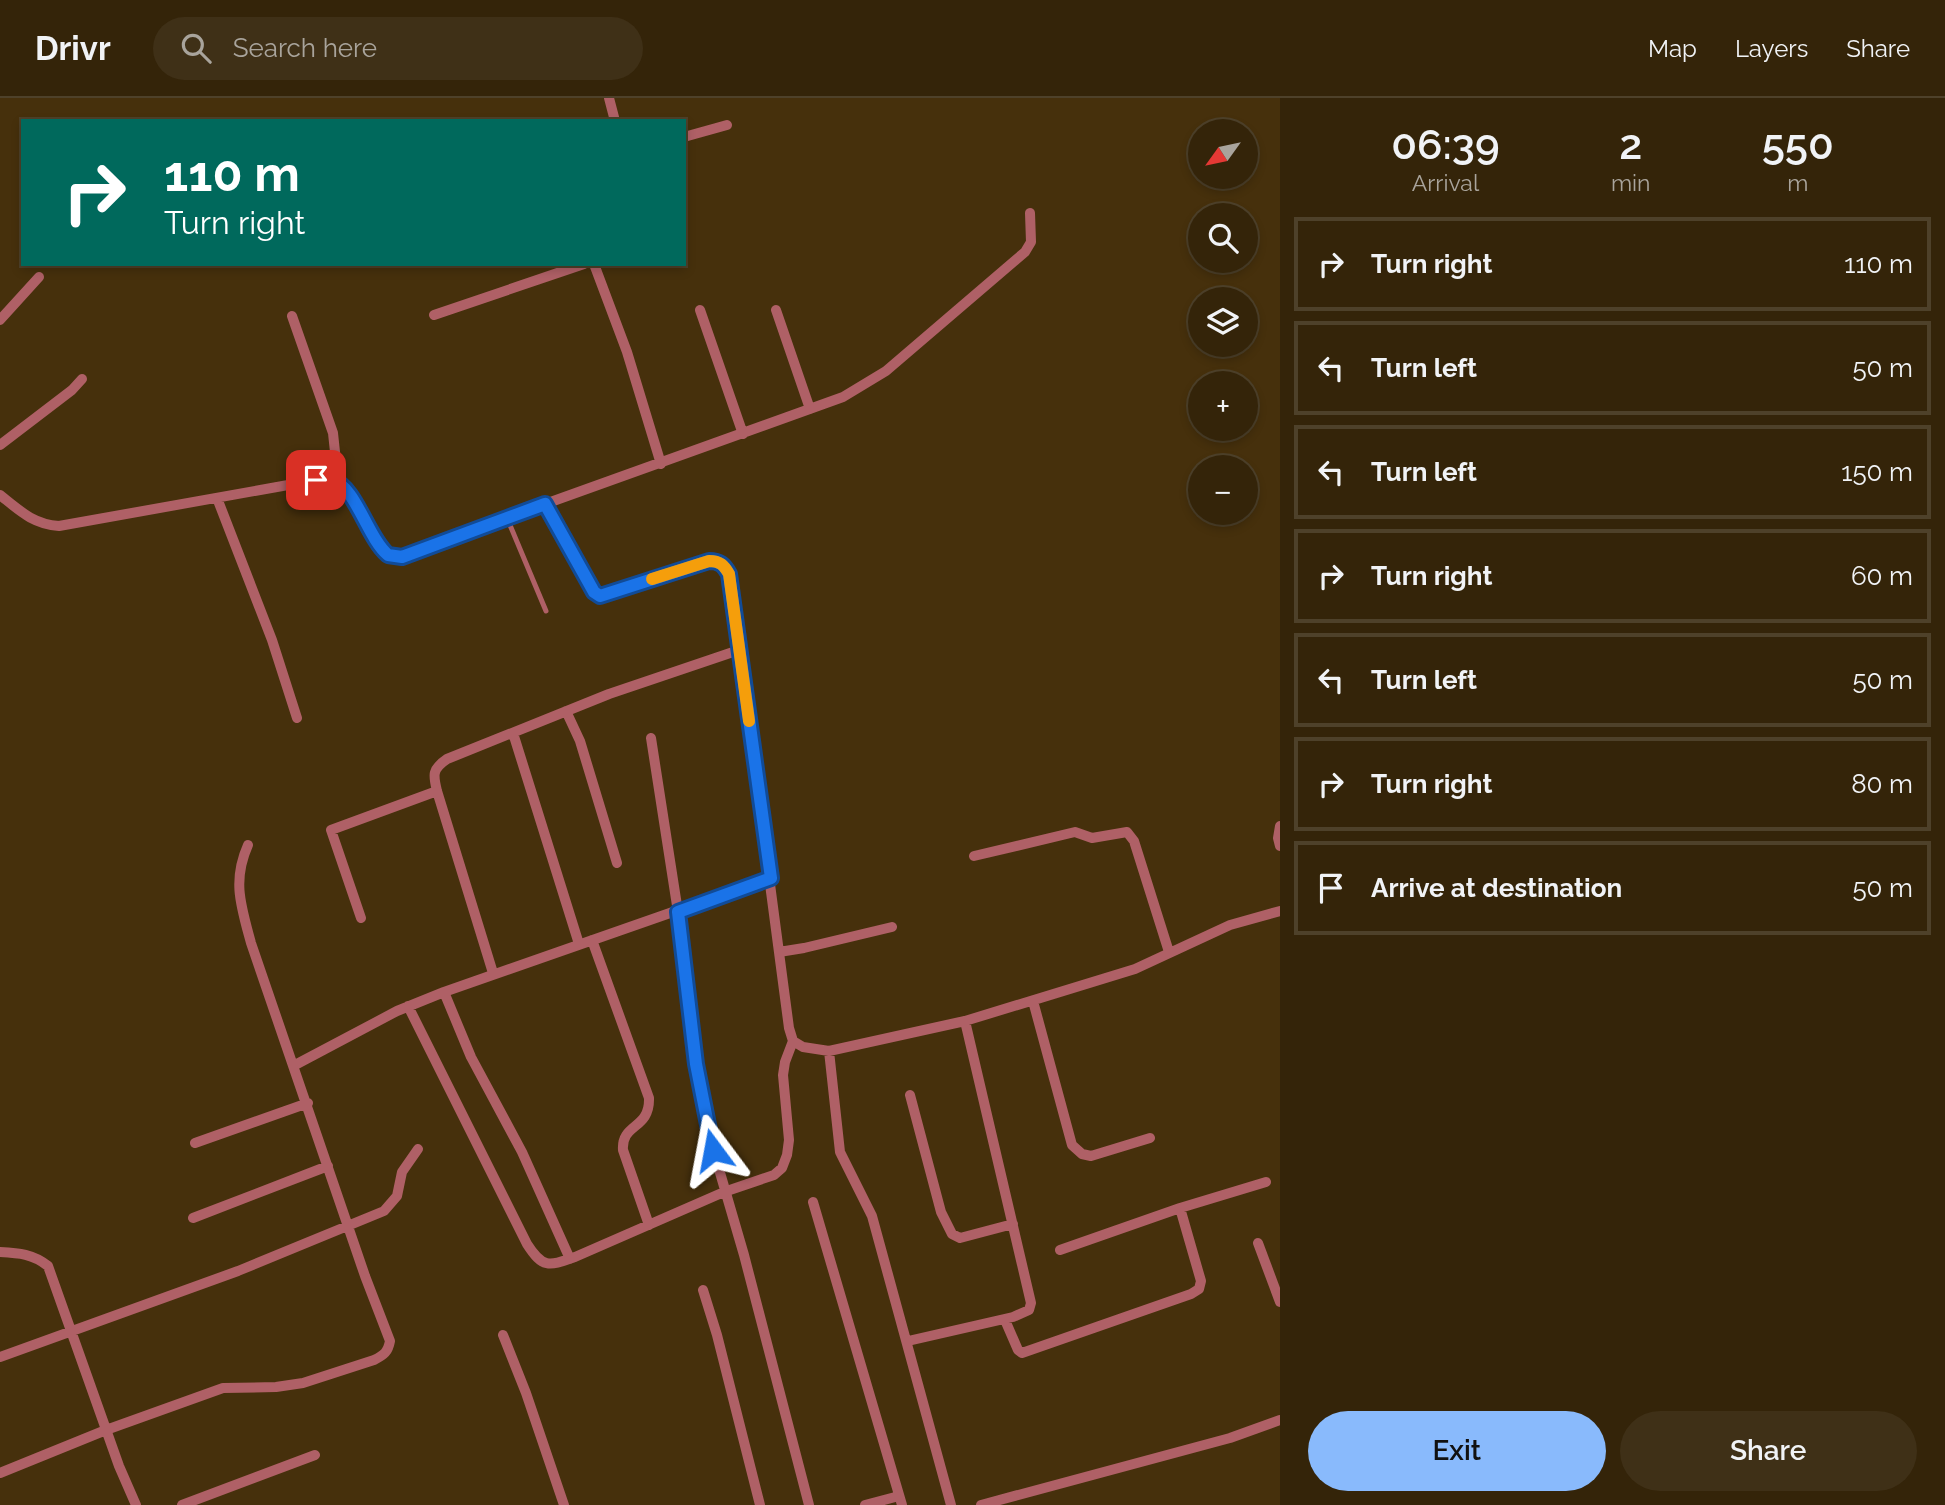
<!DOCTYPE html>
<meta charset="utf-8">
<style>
body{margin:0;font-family:Raleway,sans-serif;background:#3f3017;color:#f1f3f6;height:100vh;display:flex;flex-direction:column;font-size:26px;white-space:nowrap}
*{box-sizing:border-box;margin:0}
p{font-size:23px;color:#a9a49c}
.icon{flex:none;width:38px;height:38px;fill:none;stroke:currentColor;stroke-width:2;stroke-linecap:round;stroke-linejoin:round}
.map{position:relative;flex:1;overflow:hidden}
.details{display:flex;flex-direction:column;background:#342409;width:665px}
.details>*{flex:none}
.hud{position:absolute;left:21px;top:21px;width:665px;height:147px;border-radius:0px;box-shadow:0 4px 10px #0003,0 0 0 2px #4e412a;background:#00695c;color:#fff;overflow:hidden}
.needle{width:46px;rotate:237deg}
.tools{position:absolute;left:1188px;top:21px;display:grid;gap:14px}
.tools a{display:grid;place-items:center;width:70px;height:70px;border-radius:50%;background:#342409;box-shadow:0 4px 10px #0003,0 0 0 2px #4e412a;font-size:35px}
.pin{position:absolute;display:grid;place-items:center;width:60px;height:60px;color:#fff;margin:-30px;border-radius:14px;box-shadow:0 4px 10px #0006}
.me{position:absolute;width:77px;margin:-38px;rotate:347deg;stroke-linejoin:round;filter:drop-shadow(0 0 5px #0008)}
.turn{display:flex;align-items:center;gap:24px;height:147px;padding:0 28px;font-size:32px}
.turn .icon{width:91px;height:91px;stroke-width:2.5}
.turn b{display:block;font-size:49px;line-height:60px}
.eta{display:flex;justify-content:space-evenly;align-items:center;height:119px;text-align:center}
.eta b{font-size:42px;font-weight:600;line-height:49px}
.button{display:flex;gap:14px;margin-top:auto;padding:14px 28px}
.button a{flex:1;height:80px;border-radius:42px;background:#89bafc;color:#111;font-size:28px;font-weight:600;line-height:80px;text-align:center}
.button a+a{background:#3f3017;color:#f1f3f6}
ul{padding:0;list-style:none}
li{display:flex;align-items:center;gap:21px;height:94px;margin:0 14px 10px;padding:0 14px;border:4px solid #4e412a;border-radius:0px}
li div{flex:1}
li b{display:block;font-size:26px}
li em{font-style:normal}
header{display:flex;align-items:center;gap:42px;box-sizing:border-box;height:98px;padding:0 35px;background:#342409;border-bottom:2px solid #4e412a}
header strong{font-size:33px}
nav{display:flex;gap:38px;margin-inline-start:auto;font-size:24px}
.search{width:490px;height:63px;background:#3f3017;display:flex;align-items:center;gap:18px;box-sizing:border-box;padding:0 24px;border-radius:38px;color:#a9a49c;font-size:26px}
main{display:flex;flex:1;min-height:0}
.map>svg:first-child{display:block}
</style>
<header>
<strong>Drivr</strong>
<div class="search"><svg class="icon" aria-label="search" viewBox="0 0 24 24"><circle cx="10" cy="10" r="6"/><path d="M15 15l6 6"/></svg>Search here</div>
<nav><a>Map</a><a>Layers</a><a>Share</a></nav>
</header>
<main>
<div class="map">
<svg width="1280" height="1407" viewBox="0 0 1280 1407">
<rect width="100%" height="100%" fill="#46300c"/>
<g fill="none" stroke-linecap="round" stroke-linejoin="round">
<!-- service -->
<path stroke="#af6066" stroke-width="5" d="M507,420L546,513"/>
<!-- minor -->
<path stroke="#af6066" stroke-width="10" d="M609,0L615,23
M684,39L727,27
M594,166L627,254L661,366
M700,212L743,336
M776,212L810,311
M434,217L584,166
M292,218L333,335L335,354L332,382
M0,222L39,179
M0,347L72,292L82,281
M0,397C20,413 33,426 59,428L316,382C321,382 327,381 332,382C364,391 360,440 386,456C390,459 397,458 402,459L545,406L594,494L601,498L709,463C720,463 724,467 729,476L789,930L793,943L803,949L829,953L965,923L1135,871L1230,827L1280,813
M217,400L272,542L297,620
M545,406L843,299L886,273L1025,154L1031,144L1030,115
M566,613L580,643L617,765
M513,635L579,846
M651,640L678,814L696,966L707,1030L744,1157L809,1407
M1280,728L1278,740L1280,748
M974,758L1075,734L1092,740L1127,734L1134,743L1169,854
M361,820L331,732L437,693
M592,842L649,1000C650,1032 621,1025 623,1052L649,1127
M779,854L804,850L892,829
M493,875L437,693C433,677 432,671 447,661L609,596L739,552
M444,894L471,959L522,1054L570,1161
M1033,903L1072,1047L1082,1056L1091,1058L1150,1040
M408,908L527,1146C543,1171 549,1168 575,1159L724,1094L774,1077L782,1070L787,1057L789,1042L783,977L785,964L793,943
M829,953L840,1054L872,1118L951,1407
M295,967L397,913L444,894L770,780
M910,997L941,1114L952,1136L960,1140L1013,1126
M195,1045L308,1005
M813,1104L902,1407
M193,1120L328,1068
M1258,1145L1280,1204
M1060,1152L1180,1110L1266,1084
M0,1154C19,1155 33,1156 48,1168L119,1368L136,1407
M703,1192L717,1237L760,1407
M1005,1222L1018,1252L1022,1255L1191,1196L1199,1191L1201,1183L1180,1110
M503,1237L526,1295L564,1407
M908,1243L1013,1219L1029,1212L1031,1205L965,923
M0,1259L238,1173L384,1113L397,1098L402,1074L418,1051
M0,1375L106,1332L223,1290L276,1289L303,1285L374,1262C384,1257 388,1254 390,1243L365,1178L251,845C241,808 232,783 248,747
M182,1407L315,1357
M865,1407L899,1398
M981,1407L1230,1340L1280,1322"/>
</g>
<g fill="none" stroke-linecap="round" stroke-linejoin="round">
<defs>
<path id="route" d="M316,382C321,382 328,381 332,382C356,389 367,439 388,457L402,459L545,406L594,494L600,498L709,463C720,463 724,467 729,476L771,780L678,814L696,966L713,1052"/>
</defs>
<!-- route casing -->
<use href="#route" stroke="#114b97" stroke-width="18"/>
<!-- route -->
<use href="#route" stroke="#1a73e8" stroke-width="12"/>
<!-- slow -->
<path stroke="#f59e0b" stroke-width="12" d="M652,481L709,463C720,463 724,467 729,476L749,623"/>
</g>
</svg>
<div class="tools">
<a><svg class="needle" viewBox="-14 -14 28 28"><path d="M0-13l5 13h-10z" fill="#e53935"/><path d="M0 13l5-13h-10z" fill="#a9a49c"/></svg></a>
<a><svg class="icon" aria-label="search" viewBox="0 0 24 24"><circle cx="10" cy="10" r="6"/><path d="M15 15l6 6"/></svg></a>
<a><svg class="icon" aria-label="layers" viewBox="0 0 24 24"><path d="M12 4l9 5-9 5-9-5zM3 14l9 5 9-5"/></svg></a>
<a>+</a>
<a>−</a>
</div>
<div class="pin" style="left:316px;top:382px;background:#d93025"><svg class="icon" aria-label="arrive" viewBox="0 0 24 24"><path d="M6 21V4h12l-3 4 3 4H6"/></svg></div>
<svg class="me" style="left:713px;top:1052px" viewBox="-20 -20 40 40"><path d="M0-17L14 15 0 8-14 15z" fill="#1a73e8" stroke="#fff" stroke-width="4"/></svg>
<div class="hud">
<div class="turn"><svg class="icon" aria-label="right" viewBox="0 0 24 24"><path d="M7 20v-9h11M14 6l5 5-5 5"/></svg><div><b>110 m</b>Turn right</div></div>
</div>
</div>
<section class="details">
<div class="eta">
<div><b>06:39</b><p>Arrival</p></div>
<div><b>2</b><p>min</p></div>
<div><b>550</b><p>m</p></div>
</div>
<ul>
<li><svg class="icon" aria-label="right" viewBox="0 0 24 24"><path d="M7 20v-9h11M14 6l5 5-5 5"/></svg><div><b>Turn right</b></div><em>110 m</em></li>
<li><svg class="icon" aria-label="left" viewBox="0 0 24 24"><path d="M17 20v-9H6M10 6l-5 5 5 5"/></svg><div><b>Turn left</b></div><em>50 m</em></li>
<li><svg class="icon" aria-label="left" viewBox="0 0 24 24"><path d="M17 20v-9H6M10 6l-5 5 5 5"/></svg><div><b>Turn left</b></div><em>150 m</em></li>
<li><svg class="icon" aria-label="right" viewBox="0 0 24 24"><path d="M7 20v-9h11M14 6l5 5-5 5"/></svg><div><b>Turn right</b></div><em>60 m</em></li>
<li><svg class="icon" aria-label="left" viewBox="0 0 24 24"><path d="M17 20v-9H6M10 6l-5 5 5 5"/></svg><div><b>Turn left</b></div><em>50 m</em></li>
<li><svg class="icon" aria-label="right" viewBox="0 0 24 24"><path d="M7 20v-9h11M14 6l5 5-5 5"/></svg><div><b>Turn right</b></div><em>80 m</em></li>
<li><svg class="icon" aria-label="arrive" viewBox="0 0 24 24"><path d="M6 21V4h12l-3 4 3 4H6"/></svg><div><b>Arrive at destination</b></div><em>50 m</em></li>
</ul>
<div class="button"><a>Exit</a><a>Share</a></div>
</section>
</main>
